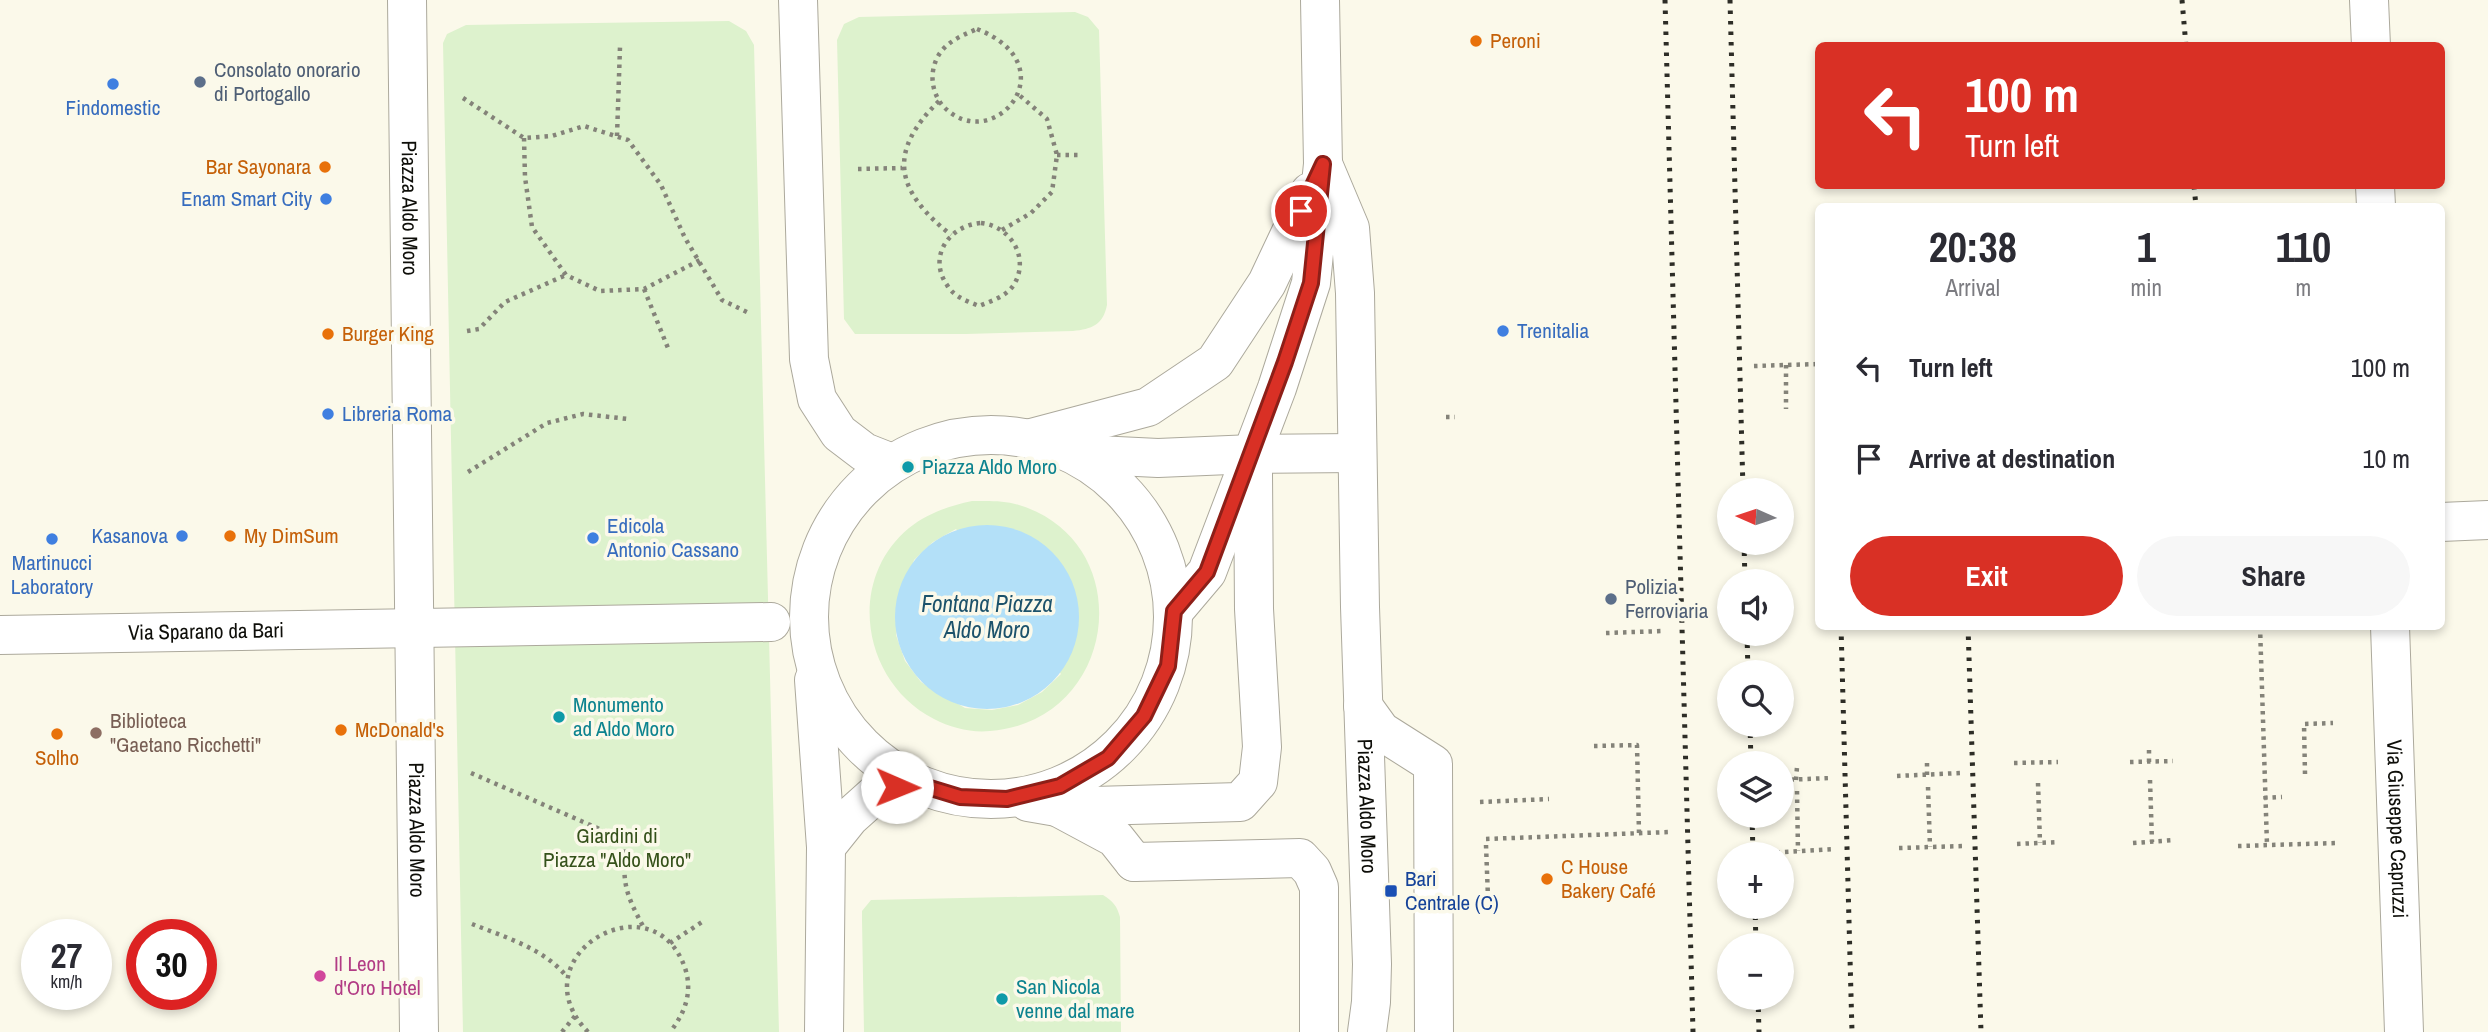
<!DOCTYPE html>
<meta charset="utf-8">
<style>
body{margin:0;font-family:"Archivo Narrow",sans-serif;background:#f7f7f7;color:#2b2b33;height:100vh;display:flex;flex-direction:column;font-size:26px;white-space:nowrap}
*{box-sizing:border-box;margin:0}
p{font-size:23px;color:#7c7c81}
.icon{flex:none;width:38px;height:38px;fill:none;stroke:currentColor;stroke-width:2;stroke-linecap:round;stroke-linejoin:round}
.map{position:relative;flex:1;overflow:hidden}
.panel{position:absolute;left:1815px;top:203px;width:630px;height:427px;display:flex;flex-direction:column;background:#fff;border-radius:10px;box-shadow:0 4px 10px #0003}
.panel>*{flex:none}
.hud{position:absolute;left:1815px;top:42px;width:630px;height:147px;border-radius:10px;box-shadow:0 4px 10px #0003;background:#d93025;color:#fff;overflow:hidden}
.needle{width:46px;rotate:273deg}
.tools{position:absolute;left:1717px;top:478px;display:grid;gap:14px}
.tools a{display:grid;place-items:center;width:77px;height:77px;border-radius:50%;background:#fff;box-shadow:0 4px 10px #0003;font-size:35px}
.speed{position:absolute;left:21px;top:919px;display:flex;gap:14px;font-size:35px;font-weight:700;text-align:center}
.speed>*{display:grid;place-content:center;width:91px;height:91px;border-radius:50%;background:#fff;box-shadow:0 4px 10px #0003;line-height:1}
.speed small{font-size:18px;font-weight:400}
.speed .limit{border:10px solid #d22;background:#fff;color:#111}
.pin{position:absolute;display:grid;place-items:center;width:60px;height:60px;color:#fff;margin:-30px;border:4px solid #fff;border-radius:50%;box-shadow:0 2px 7px #0007}
.me{position:absolute;width:77px;margin:-38px;rotate:91deg;stroke-linejoin:round;filter:drop-shadow(0 0 5px #0008)}
.turn{display:flex;align-items:center;gap:24px;height:147px;padding:0 35px;font-size:32px}
.turn .icon{width:91px;height:91px;stroke-width:2.5}
.turn b{display:block;font-size:49px;line-height:60px}
.eta{display:flex;justify-content:space-evenly;align-items:center;height:119px;text-align:center}
.eta b{font-size:42px;font-weight:800;line-height:49px}
.primary-button{display:flex;gap:14px;margin-top:auto;padding:14px 35px}
.primary-button a{flex:1;height:80px;border-radius:42px;background:#d93025;color:#fff;font-size:28px;font-weight:800;line-height:80px;text-align:center}
.primary-button a+a{background:#f7f7f7;color:#2b2b33}
ul{padding:0;list-style:none}
li{display:flex;align-items:center;gap:21px;height:91px;padding:0 35px}
li div{flex:1}
li b{display:block;font-size:26px}
li em{font-style:normal}
.map>svg:first-child{display:block}
</style>
<div class="map">
<svg width="2488" height="1032" viewBox="0 0 2488 1032">
<rect width="100%" height="100%" fill="#fbf9ea"/>
<!-- green -->
<path fill="#ddf2cd" fill-rule="evenodd" d="M1075,12L1088,17L1099,30L1107,305C1103,325 1092,329 1073,331L966,334H855L844,319L837,40L844,24L859,17Z
M729,21L746,31L754,45L779,1032H463L443,43L447,34L466,25Z
M972,501C987,501 1004,500 1019,505C1140,542 1119,721 990,731C972,733 951,728 934,719C863,683 845,581 909,528C928,513 949,506 972,501ZM956,529L1061,674L1042,692L1018,705L992,710L965,708L921,682L905,661L896,635L914,560L933,542Z
M1103,895C1113,901 1117,906 1120,917L1121,1032H864L862,920V911L871,900Z"/>
<!-- water -->
<path fill="#b3e0f8" d="M895 617a92 92 0 1 1 184 0a92 92 0 1 1-184 0Z"/>
<g fill="none" stroke-linecap="round" stroke-linejoin="round">
<defs>
<g id="minor">
<path id="s1" d="M407,0L419,1032"/>
<path d="M798,0L809,359L817,399L839,433L864,452L892,463"/>
<path id="s2" d="M1323,164L1350,228L1355,293L1360,607L1372,964L1371,1002L1367,1032"/>
<circle cx="991" cy="617" r="182"/>
<path d="M1031,438L1148,407L1215,362L1267,283L1310,192"/>
<path d="M1076,454L1158,458L1253,454L1356,453"/>
<path d="M2441,522L2488,520"/>
<path d="M1174,611L1207,572L1277,388L1311,283L1323,164L1320,0"/>
<path id="s3" d="M0,635L771,622"/>
<path d="M814,680L826,847L824,1032"/>
<path d="M1363,706L1381,731L1433,764L1434,1032"/>
<path d="M1028,802L1057,807L1240,802L1258,782L1262,747L1254,609L1253,473"/>
<path d="M1061,809L1115,838L1134,862"/>
<path d="M826,847L850,817L879,791L914,783"/>
<path d="M1134,862L1300,858L1312,871L1319,887V1032"/>
</g>
<g id="major">
<path d="M2369,0L2371,46"/>
<path d="M2375,186L2376,206"/>
<path id="s4" d="M2390,626L2404,1032"/>
</g>
</defs>
<!-- minor casing -->
<use href="#minor" stroke="#aca99c" stroke-width="40"/>
<!-- major casing -->
<use href="#major" stroke="#aca99c" stroke-width="40"/>
<!-- path -->
<path stroke="#848379" stroke-width="4.5" stroke-dasharray="3.5 5" stroke-linecap="butt" d="M977,29C1071,66 992,158 943,106C935,97 931,83 933,71C937,46 956,38 977,29Z
M463,98L524,138L552,136L584,126L628,140L661,185L685,238L722,300L751,314
M939,101C886,153 896,191 951,235
M617,136L620,47
M524,138L525,177L532,227L566,275L600,291L644,289L700,260
M1057,155H1079
M858,169L902,168
M981,223C1011,226 1031,259 1013,286C1005,297 991,301 979,306C967,301 954,297 947,285C927,256 950,225 981,223Z
M1002,230L1031,213L1052,192L1057,155L1047,119L1018,94
M644,289L668,348
M467,331L479,329L505,302L566,275
M1786,365V409
M1754,366L1818,364
M1446,417H1455
M468,472L547,423L583,414L628,419
M2260,626L2267,845
M1606,633L1664,631
M1594,746L1637,745L1639,833
M2149,750V762
M2130,762L2173,761
M2014,763L2058,762
M471,773L627,841C621,881 625,893 644,928
M2305,774L2304,724L2333,723
M1927,775V762
M1897,776L1961,773
M1782,780L1831,778
M1796,780L1797,767
M2150,780L2152,842
M2038,783L2040,843
M1928,787L1930,847
M1797,791L1798,851
M2264,798L2282,797
M1480,802L1549,799
M1486,839L1670,832
M2133,843L2175,840
M2017,844L2059,842
M1486,845L1488,898
M2238,846L2337,843
M1899,848L1965,846
M1768,853L1834,849
M472,924C505,937 545,949 567,977
M670,943L702,922
M562,1032L575,1016
M588,1032C515,957 653,876 685,968C693,992 685,1013 670,1032"/>
<!-- minor -->
<use href="#minor" stroke="#fff" stroke-width="38"/>
<!-- major -->
<use href="#major" stroke="#fff" stroke-width="38"/>
<!-- rail -->
<path stroke="#2d2d26" stroke-width="5" stroke-dasharray="3.5 7" stroke-linecap="butt" d="M1665,0L1693,1032
M1730,0L1743,490
M2182,0L2186,46
M2194,186L2196,206
M1744,542L1745,581
M1841,626L1852,1032
M1968,626L1981,1032
M1747,634L1748,672
M1750,724L1751,763
M1752,816L1753,854
M1755,906L1756,945
M1758,998L1759,1032"/>
</g>
<g fill="none" stroke-linecap="round" stroke-linejoin="round">
<defs>
<path id="route" d="M897,787L914,783L960,797L1007,799L1060,786L1108,758L1144,716L1168,666L1174,611L1207,572L1285,362L1311,283L1323,164L1301,211"/>
</defs>
<!-- route casing -->
<use href="#route" stroke="#8d1f18" stroke-width="18"/>
<!-- route -->
<use href="#route" stroke="#d93025" stroke-width="12"/>
</g>
<!-- markers -->
<g fill="#e8710a" stroke="#fbf9ea" stroke-width="2.5">
<circle cx="1476" cy="41" r="7"/>
<circle cx="325" cy="167" r="7"/>
<circle cx="328" cy="334" r="7"/>
<circle cx="230" cy="536" r="7"/>
<circle cx="341" cy="730" r="7"/>
<circle cx="57" cy="734" r="7"/>
<circle cx="1547" cy="879" r="7"/>
</g>
<g fill="#5c6f8a" stroke="#fbf9ea" stroke-width="2.5">
<circle cx="200" cy="82" r="7"/>
<circle cx="1611" cy="599" r="7"/>
</g>
<g fill="#3f7fe0" stroke="#fbf9ea" stroke-width="2.5">
<circle cx="113" cy="84" r="7"/>
<circle cx="326" cy="199" r="7"/>
<circle cx="1503" cy="331" r="7"/>
<circle cx="328" cy="414" r="7"/>
<circle cx="182" cy="536" r="7"/>
<circle cx="593" cy="538" r="7"/>
<circle cx="52" cy="539" r="7"/>
</g>
<g fill="#0f9aa8" stroke="#fbf9ea" stroke-width="2.5">
<circle cx="908" cy="467" r="7"/>
<circle cx="559" cy="717" r="7"/>
<circle cx="1002" cy="999" r="7"/>
</g>
<circle fill="#8d6e63" stroke="#fbf9ea" stroke-width="2.5" cx="96" cy="733" r="7"/>
<rect fill="#1a4fb4" stroke="#fbf9ea" stroke-width="2.5" x="1384" y="884" width="14" height="14" rx="3.5"/>
<circle fill="#d1479c" stroke="#fbf9ea" stroke-width="2.5" cx="320" cy="976" r="7"/>
<g text-anchor="middle" stroke-width="7" stroke-linejoin="round" paint-order="stroke">
<!-- food labels -->
<g font-size="21" fill="#c56008" stroke="#fbf9ea" text-anchor="start">
<text x="1490" y="48">Peroni</text>
<text x="311" y="174" text-anchor="end">Bar Sayonara</text>
<text x="342" y="341">Burger King</text>
<text x="244" y="543">My DimSum</text>
<text x="355" y="737">McDonald's</text>
<text x="57" y="765" text-anchor="middle">Solho</text>
<text x="1561" y="874">C House<tspan x="1561" dy="24">Bakery Café</tspan></text>
</g>
<!-- service labels -->
<g font-size="21" fill="#4e5e75" stroke="#fbf9ea" text-anchor="start">
<text x="214" y="77">Consolato onorario<tspan x="214" dy="24">di Portogallo</tspan></text>
<text x="1625" y="594">Polizia<tspan x="1625" dy="24">Ferroviaria</tspan></text>
</g>
<!-- shop labels -->
<g font-size="21" fill="#366cbe" stroke="#fbf9ea" text-anchor="start">
<text x="113" y="115" text-anchor="middle">Findomestic</text>
<text x="312" y="206" text-anchor="end">Enam Smart City</text>
<text x="1517" y="338">Trenitalia</text>
<text x="342" y="421">Libreria Roma</text>
<text x="607" y="533">Edicola<tspan x="607" dy="24">Antonio Cassano</tspan></text>
<text x="168" y="543" text-anchor="end">Kasanova</text>
<text x="52" y="570" text-anchor="middle">Martinucci<tspan x="52" dy="24">Laboratory</tspan></text>
</g>
<!-- street labels -->
<g font-size="21" fill="#0e0e09" stroke="#fbf9ea">
<text dy="7" stroke="none"><textPath href="#s1" startOffset="208">Piazza Aldo Moro</textPath></text>
<text dy="7" stroke="none"><textPath href="#s3" startOffset="206">Via Sparano da Bari</textPath></text>
<text dy="7" stroke="none"><textPath href="#s2" startOffset="648">Piazza Aldo Moro</textPath></text>
<text dy="7" stroke="none"><textPath href="#s4" startOffset="203">Via Giuseppe Capruzzi</textPath></text>
<text dy="7" stroke="none"><textPath href="#s1" startOffset="830">Piazza Aldo Moro</textPath></text>
</g>
<!-- culture labels -->
<g font-size="21" fill="#0d838f" stroke="#fbf9ea" text-anchor="start">
<text x="922" y="474">Piazza Aldo Moro</text>
<text x="573" y="712">Monumento<tspan x="573" dy="24">ad Aldo Moro</tspan></text>
<text x="1016" y="994">San Nicola<tspan x="1016" dy="24">venne dal mare</tspan></text>
</g>
<!-- education labels -->
<g font-size="21" fill="#785e54" stroke="#fbf9ea" text-anchor="start">
<text x="110" y="728">Biblioteca<tspan x="110" dy="24">"Gaetano Ricchetti"</tspan></text>
</g>
<!-- park labels -->
<g font-size="21" fill="#35511a" stroke="#fbf9ea">
<text x="617" y="843">Giardini di<tspan x="617" dy="24">Piazza "Aldo Moro"</tspan></text>
</g>
<!-- transit labels -->
<g font-size="21" fill="#164399" stroke="#fbf9ea" text-anchor="start">
<text x="1405" y="886">Bari<tspan x="1405" dy="24">Centrale (C)</tspan></text>
</g>
<!-- hotel labels -->
<g font-size="21" fill="#b23c85" stroke="#fbf9ea" text-anchor="start">
<text x="334" y="971">Il Leon<tspan x="334" dy="24">d'Oro Hotel</tspan></text>
</g>
<!-- water labels -->
<g font-size="23" font-style="italic" fill="#1c526b" stroke="#fbf9ea">
<text x="987" y="612">Fontana Piazza<tspan x="987" dy="26">Aldo Moro</tspan></text>
</g>
</g>
</svg>
<div class="tools">
<a><svg class="needle" viewBox="-14 -14 28 28"><path d="M0-13l5 13h-10z" fill="#e53935"/><path d="M0 13l5-13h-10z" fill="#7c7c81"/></svg></a>
<a><svg class="icon" aria-label="sound" viewBox="0 0 24 24"><path d="M4 9h4l5-4v14l-5-4H4zM17 9q2 3 0 6"/></svg></a>
<a><svg class="icon" aria-label="search" viewBox="0 0 24 24"><circle cx="10" cy="10" r="6"/><path d="M15 15l6 6"/></svg></a>
<a><svg class="icon" aria-label="layers" viewBox="0 0 24 24"><path d="M12 4l9 5-9 5-9-5zM3 14l9 5 9-5"/></svg></a>
<a>+</a>
<a>−</a>
</div>
<div class="speed"><div>27<small>km/h</small></div><div class="limit">30</div></div>
<div class="pin" style="left:1301px;top:211px;background:#d93025"><svg class="icon" aria-label="arrive" viewBox="0 0 24 24"><path d="M6 21V4h12l-3 4 3 4H6"/></svg></div>
<svg class="me" style="left:897px;top:787px" viewBox="-20 -20 40 40"><circle r="19" fill="#fff"/><path d="M0-13L10 11 0 6-10 11z" fill="#d93025"/></svg>
<div class="hud">
<div class="turn"><svg class="icon" aria-label="left" viewBox="0 0 24 24"><path d="M17 20v-9H6M10 6l-5 5 5 5"/></svg><div><b>100 m</b>Turn left</div></div>
</div>
<section class="panel">
<div class="eta">
<div><b>20:38</b><p>Arrival</p></div>
<div><b>1</b><p>min</p></div>
<div><b>110</b><p>m</p></div>
</div>
<ul>
<li><svg class="icon" aria-label="left" viewBox="0 0 24 24"><path d="M17 20v-9H6M10 6l-5 5 5 5"/></svg><div><b>Turn left</b></div><em>100 m</em></li>
<li><svg class="icon" aria-label="arrive" viewBox="0 0 24 24"><path d="M6 21V4h12l-3 4 3 4H6"/></svg><div><b>Arrive at destination</b></div><em>10 m</em></li>
</ul>
<div class="primary-button"><a>Exit</a><a>Share</a></div>
</section>
</div>
